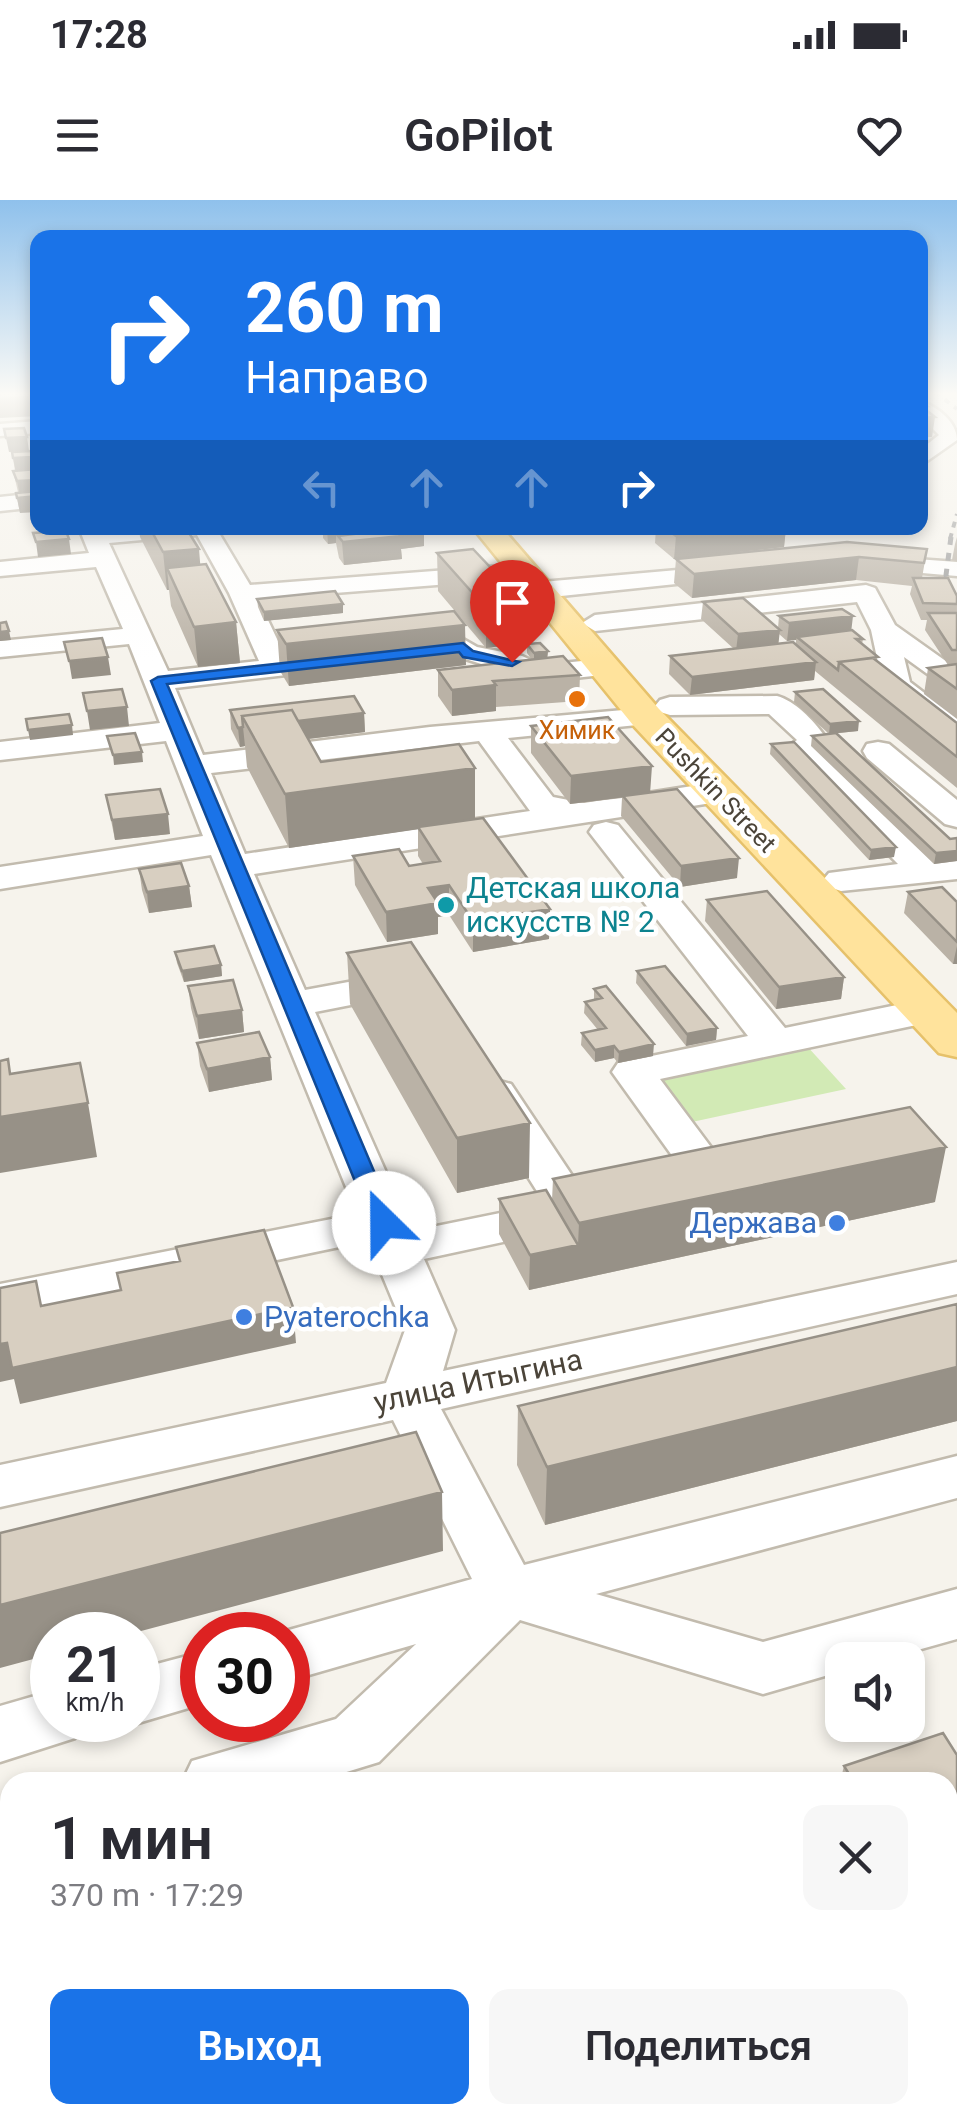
<!DOCTYPE html>
<html lang="ru">
<meta charset="utf-8">
<style>
body{margin:0;font-family:Roboto,sans-serif;background:#f7f7f7;color:#2b2b33;height:100vh;display:flex;flex-direction:column;font-size:38px;white-space:nowrap}
*{box-sizing:border-box;margin:0}
p{font-size:32px;color:#7c7c81}
.icon{flex:none;width:55px;height:55px;fill:none;stroke:currentColor;stroke-width:2;stroke-linecap:round;stroke-linejoin:round}
.map{position:relative;flex:1;overflow:hidden}
.sheet{position:absolute;left:0px;top:1572px;width:958px;height:352px;display:flex;flex-direction:column;background:#fff;border-radius:30px 30px 0 0;box-shadow:0 5px 15px #0003}
.sheet>*{flex:none}
.banner{position:absolute;left:30px;top:30px;width:898px;height:305px;border-radius:20px;box-shadow:0 5px 15px #0003;background:#1a73e8;color:#fff;overflow:hidden}
.fabs{position:absolute;left:825px;top:1442px;display:grid;gap:20px}
.fabs a{display:grid;place-items:center;width:100px;height:100px;border-radius:20px;background:#fff;box-shadow:0 5px 15px #0003;font-size:50px}
.speed{position:absolute;left:30px;top:1412px;display:flex;gap:20px;font-size:50px;font-weight:700;text-align:center}
.speed>*{display:grid;place-content:center;width:130px;height:130px;border-radius:50%;background:#fff;box-shadow:0 5px 15px #0003;line-height:1}
.speed small{font-size:25px;font-weight:400}
.speed .limit{border:15px solid #d22;background:#fff;color:#111}
.pin{position:absolute;display:grid;place-items:center;width:85px;height:85px;color:#fff;margin:-102px -42px;border-radius:50% 50% 50% 0;rotate:-45deg;box-shadow:0 0 10px #0007}
.pin .icon{rotate:45deg}
.me{position:absolute;width:110px;margin:-55px;rotate:337deg;stroke-linejoin:round;filter:drop-shadow(0 0 8px #0008)}
.turn{display:flex;align-items:center;gap:35px;height:210px;padding:0 50px;font-size:45px}
.turn .icon{width:130px;height:130px;stroke-width:2.5}
.turn b{display:block;font-size:70px;line-height:85px}
.lanes{display:flex;align-items:center;height:95px;padding:0 50px;background:#0003;justify-content:center;gap:50px;direction:ltr}
.lanes .off{opacity:.35}
.round{display:grid;place-items:center;flex:none;width:105px;height:105px;border-radius:20px;background:#f7f7f7}
.summary{display:flex;align-items:center;justify-content:space-between;height:170px;padding:0 50px}
h1{font-size:60px;font-weight:600;line-height:75px}
.cta{display:flex;gap:20px;margin-top:auto;padding:20px 50px}
.cta a{flex:1;height:115px;border-radius:20px;background:#1a73e8;color:#fff;font-size:40px;font-weight:600;line-height:115px;text-align:center}
.cta a+a{background:#f7f7f7;color:#2b2b33}
.status{display:flex;justify-content:space-between;align-items:center;height:70px;padding:0 50px;background:#fff;direction:ltr}
.status svg{height:28px;fill:currentColor}
header{display:flex;justify-content:space-between;align-items:center;height:130px;padding:0 50px;background:#fff;font-size:45px;font-weight:600}
.map>svg:first-child{display:block}
</style>
<div class="status"><b>17:28</b><svg viewBox="0 0 49 12"><path d="M0 12V9h3v3zM5 12V6h3v6zM10 12V3h3v9zM15 12V0h3v12zM26 1h20v11H26zM47 4h2v5h-2z"/></svg></div>
<header><svg class="icon" aria-label="menu" viewBox="0 0 24 24"><path d="M4 6h16M4 12h16M4 18h16"/></svg>GoPilot<svg class="icon" aria-label="heart" viewBox="0 0 24 24"><path d="M12 20l-8-8c-3-5 5-10 8-4 3-6 11-1 8 4z"/></svg></header>
<div class="map">
<svg width="957" height="1923" viewBox="0 0 957 1923">
<rect width="100%" height="100%" fill="#f6f3ec"/>
<!-- green -->
<path fill="#d2eab5" d="M806,845L846,889L692,922L657,875Z"/>
<g fill="none" stroke-linecap="round" stroke-linejoin="round">
<defs>
<path id="minor" d="M920,201C937,206 957,222 957,240L920,266V250L939,235L920,216Z
M38,221V233L0,236V224Z
M38,293V307L0,311V297Z
M79,328H216L250,385L526,364L538,371L526,378L258,399L286,458L338,453L352,461L338,469L175,488L203,555L430,527L646,508L657,511L661,517L657,523L508,538L553,597L584,603L718,582L729,585L734,592L729,599L718,602L254,674L305,790L408,771L422,775L427,783L422,791L315,812L412,1031L545,1004L475,893L481,884L496,880L511,884L597,1013L591,1023L424,1059L455,1130L443,1171L957,1062V1094L441,1209L524,1365L957,1256V1298L596,1394L763,1442L957,1389V1439L882,1460H842V1471L763,1494L520,1420L379,1562L314,1582H182L192,1561L336,1519L416,1444L288,1481V1435H271L472,1379L393,1220L0,1307V1265L386,1183L405,1130L368,1041L0,1118V1084L357,1014L211,655L0,689V667L203,636L166,541L0,560V542L160,523L129,444L0,457V441L123,429L96,367L0,376V362L89,353ZM197,335L229,393L259,461L168,471L109,343ZM479,541L530,611L245,654L211,573Z
M862,355L957,362V376L853,367L850,362L853,357Z
M734,365L743,367L746,372L743,377L542,398L529,390L542,382Z
M866,385L875,388L895,425L957,469V491L947,488L904,457L910,482L957,518V541L946,538L883,486L871,430L857,402L595,431L582,423L595,415Z
M463,439L477,447L522,456L542,465L602,459L616,467L602,475L538,482L456,456L407,461L393,453L407,445Z
M777,496C795,501 813,520 824,535L813,543L934,661L957,659V679L841,691L829,687L823,680L829,673L898,664L790,555L786,548L797,540L769,514L670,515L660,512L655,506L660,500L670,497Z
M878,542L889,544L957,600V627L945,624L867,558L863,551L867,544Z
M606,622L618,625L785,828L926,799L940,803L946,811L940,819L926,823L660,879L743,990L736,1000L720,1004L704,1000L612,872L618,863L748,836L589,632L594,625Z
M202,1452V1504L138,1523L130,1520H138V1469Z
M52,1491V1520H84L75,1538L0,1562V1506Z"/>
<path id="major" d="M473,328H502L659,509L957,813V857L939,853L633,525Z"/>
</defs>
<!-- minor casing -->
<use href="#minor" stroke="#c2bbae" stroke-width="5"/>
<!-- major casing -->
<use href="#major" stroke="#e6c16a" stroke-width="5"/>
<!-- minor -->
<use href="#minor" fill="#fff" fill-rule="evenodd"/>
<!-- major -->
<use href="#major" fill="#ffe39c" fill-rule="evenodd"/>
<!-- rail-far1 -->
<path stroke="#9a9a9a" stroke-width="4" stroke-dasharray="6 6" stroke-linecap="butt" d="M935,192L957,209
M950,339L957,314"/>
<!-- rail -->
<path stroke="#9a9a9a" stroke-width="5" stroke-dasharray="8 8" stroke-linecap="butt" d="M951,337L946,375L957,412"/>
</g>
<!-- wall -->
<path fill="#bab2a6" fill-rule="evenodd" d="M31,251L20,313L16,293L18,292L13,271H15L12,252Z
M920,287L926,292L924,317H920Z
M139,328H186L200,365L236,422L240,463L198,467L171,406L169,390H167L140,337Z
M323,328H424V346L401,349L402,359L344,365L339,358L336,343L328,344L323,338Z
M656,328H786L784,347L674,359L655,343Z
M957,337V361L952,360L955,344Z
M927,349L922,378L957,396V519L924,494L928,468L948,465L925,430L927,420H921L910,394L912,386L856,380L692,398L674,383L676,359Z
M437,353L525,404L524,443L486,448L438,391Z
M257,399L343,404V413L264,421L258,407Z
M703,402L778,428L779,416L851,430L863,439L862,444L878,461L957,523V588L815,471L814,480L690,495L669,474L670,456L734,449L701,419ZM779,434L787,441L796,439V445L778,444Z
M277,430L466,465L289,486L280,471Z
M527,444L548,451L547,458L580,475L579,501L496,507V511L452,516L438,496V470L532,460L527,453Z
M795,492L858,531L829,534L794,502Z
M230,510L364,513L365,532L308,539L321,562L475,568V619L550,709L549,739L473,752L449,715L438,717V734L387,742L355,685L353,656L409,666L423,664L418,656V629L289,648L247,567L245,546L240,547L231,529Z
M531,526L651,592L737,678L680,687L621,616L622,598L570,604L531,553Z
M812,536L950,639L957,638V661L934,664L811,546Z
M771,544L894,657L869,660L770,554Z
M106,595L170,634L115,640Z
M139,669L189,686L192,707L149,713L142,690Z
M908,692L957,702V764H953L904,713Z
M707,700L844,777L841,799L776,809L705,721Z
M175,752L221,765L222,776L184,782L177,763Z
M347,753L529,978L457,993L350,804Z
M637,771L717,828L716,840L686,846L636,783Z
M188,786L242,810L244,832L199,839L191,808Z
M594,789L653,856L618,863L614,858L595,862L581,845L582,833L598,830L584,813L585,802L594,800Z
M197,843L270,857L272,880L209,892L200,866Z
M553,979L935,1002L529,1090L499,1034V999L552,1000Z
M957,1104V1221L545,1325L517,1265L518,1206Z
M957,1555V1814L948,1797V1582H840L844,1566Z
M752,1915H948L957,1923H756Z"/>
<!-- shaded-wall -->
<path fill="#979187" d="M38,196V216L0,218V199Z
M935,217L932,237H920V218Z
M27,237L29,251L9,252L6,238Z
M32,257L34,271L16,273L13,258Z
M38,280V295L20,296L17,281Z
M38,296V312L20,313L17,298Z
M216,328H236V334L217,335Z
M327,328H336V343L328,344Z
M392,328H424V346L401,349L402,359L344,365L341,331L358,330L359,341Z
M761,328H786L784,347L674,359L676,336Z
M69,339L71,354L38,357L36,342Z
M199,349L202,386L167,368L169,390H167L163,352Z
M859,357L856,380L692,398L694,374Z
M343,404V413L264,421V412Z
M525,404L524,443L486,448V408Z
M853,416L851,433L797,437L796,440L787,441L789,423Z
M236,422L240,463L198,467L194,427Z
M465,425L466,465L289,486L286,444Z
M780,430L778,447L736,451L738,434Z
M9,431L11,440L0,441V432Z
M548,451L547,460L534,462V453Z
M108,457L111,475L72,479L69,461Z
M816,462L814,480L690,495L692,477Z
M496,485V511L452,516V490Z
M127,507L129,526L90,530L87,511Z
M364,513L365,532L258,545L248,527Z
M859,521L858,531L829,534L830,524Z
M72,525L73,535L30,540L28,530Z
M243,527L245,546L240,547L238,528Z
M142,552L143,562L114,565L113,555Z
M652,566L650,594L570,604L571,576Z
M475,568V621L289,648L285,594Z
M168,614L170,634L115,640L112,620Z
M896,647L894,657L869,660L871,650Z
M957,651V661L934,664L936,653Z
M739,658L737,678L680,687L681,666Z
M449,685V715L438,717V734L387,742L386,712L428,688Z
M189,686L192,707L149,713L147,692Z
M550,709L549,739L473,752V721Z
M957,746V764H953Z
M221,765L222,776L184,782L182,771Z
M844,777L841,799L776,809L779,787Z
M242,810L244,832L199,839L197,816Z
M717,828L716,840L686,846L687,834Z
M654,844L653,856L618,863L619,852Z
M614,846V858L595,862V850Z
M270,857L272,880L209,892L207,869Z
M88,903L97,957L0,973V917Z
M530,923L529,978L457,993V938Z
M946,947L935,1002L529,1090L530,1055L578,1045L579,1023Z
M293,1107L296,1143L20,1204L14,1179L0,1182V1144Z
M957,1167V1221L545,1325L547,1267Z
M442,1292L443,1351L126,1435H52V1454L0,1468V1405Z
M96,1915H101L102,1923H97Z"/>
<!-- building -->
<path fill="#d8cfc1" stroke="#979187" stroke-width="2.5" d="M0,192H38V196L0,199Z
M920,201L927,206H921L935,217L920,218Z
M24,228L27,237L6,238L4,229Z
M31,251L32,257L13,258L12,252Z
M37,269L38,280L17,281L13,271Z
M38,291V296L17,298L16,293Z
M150,328H186L199,349L163,352Z
M338,328H393L401,336L343,342L338,336L361,333L358,330L341,331Z
M665,328H761L676,336Z
M66,331L69,339L36,342L33,333Z
M847,342L927,349L924,363L859,357L694,374L676,359Z
M473,349L525,404L486,408L437,353Z
M206,364L236,422L194,427L167,368Z
M913,378H948L957,396V404L923,403Z
M335,391L343,404L264,412L257,399Z
M743,398L780,430L738,434L703,402Z
M842,409L853,416L789,423L779,416Z
M454,411L465,425L286,444L277,430Z
M928,413H957V450H952Z
M6,422L9,431L0,432V423Z
M852,430L863,439H856L878,457L839,462L838,470L797,437Z
M102,438L108,457L69,461L64,442Z
M793,442L816,462L692,477L670,456Z
M540,443L548,451L534,453L527,444Z
M563,456L580,475L493,481L496,485L452,490L438,470Z
M873,458L957,523V557L839,462Z
M957,464V489L928,468Z
M122,489L127,507L87,511L83,493Z
M823,489L859,521L830,524L795,492Z
M354,496L364,513L298,521L292,510L242,516L243,527L238,528L230,510Z
M292,510L321,562L459,544L475,568L285,594L242,516Z
M69,514L72,525L28,530L26,519Z
M608,517L652,566L571,576L531,526Z
M135,533L142,552L113,555L107,536Z
M836,533L950,639L957,638V651L936,653L812,536Z
M794,542L896,647L871,650L771,544Z
M160,589L168,614L112,620L106,595Z
M677,589L739,658L681,666L623,596Z
M483,618L550,709L473,721L449,685L428,688L438,703L386,712L353,656L399,649L409,666L440,661L418,627Z
M181,663L189,686L147,692L139,669Z
M942,687L957,702V742L908,692Z
M767,691L844,777L779,787L707,700Z
M411,742L530,923L457,938L347,753Z
M214,746L221,765L182,771L175,752Z
M665,766L717,828L687,834L637,771Z
M233,780L242,810L197,816L188,786Z
M606,786L654,844L619,852L614,846L595,850L582,833L606,828L585,802L602,798L594,789Z
M259,832L270,857L207,869L197,843Z
M8,859L10,874L80,863L88,903L0,917V861Z
M910,907L946,947L579,1023L553,979Z
M546,990L578,1045L530,1055L499,999Z
M264,1030L293,1107L12,1168L7,1143L0,1144V1088L36,1081L41,1106L121,1090L117,1073L180,1061L176,1047Z
M957,1104V1167L547,1267L518,1206Z
M416,1232L442,1292L0,1405V1333Z
M943,1533L957,1555V1759L948,1743V1582H854L844,1566Z
M948,1812L957,1829V1923H785L781,1915H948Z
M10,1845V1915H96L97,1923H0V1848Z"/>
<!-- sky -->
<linearGradient id="sky" x2="0" y2="1"><stop stop-color="#8fc1ec"/><stop offset="0.42" stop-color="#fbfaf6"/><stop offset="1" stop-color="#fbfaf6" stop-opacity="0"/></linearGradient>
<rect width="957" height="462" fill="url(#sky)"/>
<!-- route -->
<path fill="#1a73e8" stroke="#114b97" stroke-width="2.5" d="M463,443L473,451L519,462L512,466L463,457L459,452L167,484L396,1023L384,1030L372,1023L151,481L158,477Z"/>
<!-- markers -->
<circle fill="#e8710a" stroke="#fff" stroke-width="4" cx="577" cy="499" r="10"/>
<circle fill="#0f9aa8" stroke="#fff" stroke-width="4" cx="446" cy="705" r="10"/>
<g fill="#3f7fe0" stroke="#fff" stroke-width="4">
<circle cx="837" cy="1023" r="10"/>
<circle cx="244" cy="1117" r="10"/>
</g>
<g text-anchor="middle" stroke-width="9" stroke-linejoin="round" paint-order="stroke">
<!-- far-food labels -->
<g font-size="25" fill="#c56008" stroke="#fff">
<text x="577" y="539">Химик</text>
</g>
<!-- far-street labels -->
<g font-size="25" fill="#4b4439" stroke="#fff">
<text transform="translate(716 590) rotate(46)" y="9">Pushkin Street</text>
</g>
<!-- culture labels -->
<g font-size="30" fill="#0d838f" stroke="#fff" text-anchor="start">
<text x="466" y="698">Детская школа<tspan x="466" dy="34">искусств № 2</tspan></text>
</g>
<!-- shop labels -->
<g font-size="30" fill="#366cbe" stroke="#fff" text-anchor="end">
<text x="817" y="1033">Держава</text>
<text x="264" y="1127" text-anchor="start">Pyaterochka</text>
</g>
<!-- street labels -->
<g font-size="30" fill="#4b4439" stroke="#fff">
<text transform="translate(478 1181) rotate(-12)" y="10">улица Итыгина</text>
</g>
</g>
</svg>
<div class="fabs">
<a><svg class="icon" aria-label="sound" viewBox="0 0 24 24"><path d="M4 9h4l5-4v14l-5-4H4zM17 9q2 3 0 6"/></svg></a>
</div>
<div class="speed"><div>21<small>km/h</small></div><div class="limit">30</div></div>
<div class="pin" style="left:512px;top:462px;background:#d93025"><svg class="icon" aria-label="arrive" viewBox="0 0 24 24"><path d="M6 21V4h12l-3 4 3 4H6"/></svg></div>
<svg class="me" style="left:384px;top:1023px" viewBox="-20 -20 40 40"><circle r="19" fill="#fff"/><path d="M0-13L10 11 0 6-10 11z" fill="#1a73e8"/></svg>
<div class="banner">
<div class="turn"><svg class="icon" aria-label="right" viewBox="0 0 24 24"><path d="M7 20v-9h11M14 6l5 5-5 5"/></svg><div><b>260 m</b>Направо</div></div>
<div class="lanes"><svg class="icon off" aria-label="left" viewBox="0 0 24 24"><path d="M17 20v-9H6M10 6l-5 5 5 5"/></svg><svg class="icon off" aria-label="ahead" viewBox="0 0 24 24"><path d="M12 20V5M6 11l6-6 6 6"/></svg><svg class="icon off" aria-label="ahead" viewBox="0 0 24 24"><path d="M12 20V5M6 11l6-6 6 6"/></svg><svg class="icon" aria-label="right" viewBox="0 0 24 24"><path d="M7 20v-9h11M14 6l5 5-5 5"/></svg></div>
</div>
<section class="sheet">
<div class="summary"><div><h1>1 мин</h1><p>370 m · 17:29</p></div><a class="round"><svg class="icon" aria-label="close" viewBox="0 0 24 24"><path d="M6 6l12 12M18 6L6 18"/></svg></a></div>
<div class="cta"><a>Выход</a><a>Поделиться</a></div>
</section>
</div>
